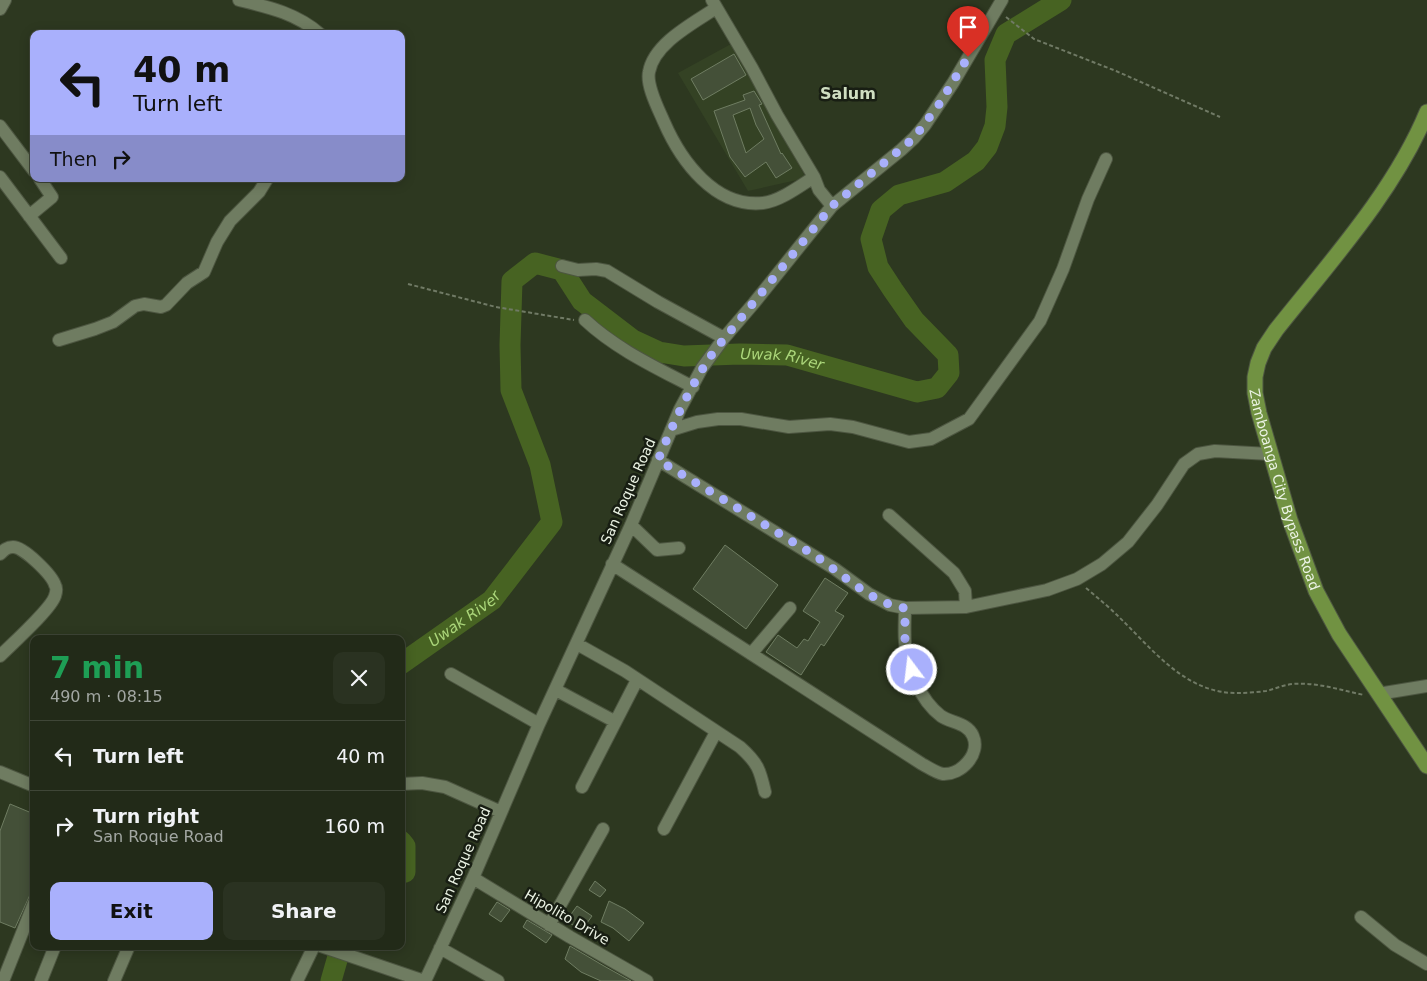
<!DOCTYPE html>
<meta charset="utf-8">
<style>
body{margin:0;font-family:"DejaVu Sans",sans-serif;background:#2a3221;color:#f1f3f6;height:100vh;display:flex;flex-direction:column;font-size:19px;white-space:nowrap}
*{box-sizing:border-box;margin:0}
p{font-size:16px;color:#a2a7a2}
.icon{flex:none;width:28px;height:28px;fill:none;stroke:currentColor;stroke-width:2;stroke-linecap:round;stroke-linejoin:round}
.map{position:relative;flex:1;overflow:hidden}
.panel{position:absolute;left:30px;top:635px;width:375px;height:315px;display:flex;flex-direction:column;background:#222a18;border-radius:10px;box-shadow:0 2px 12px #0003,0 0 0 1px #3f4637}
.panel>*{flex:none}
.top-card{position:absolute;left:30px;top:30px;width:375px;height:152px;border-radius:10px;box-shadow:0 2px 12px #0003,0 0 0 1px #3f4637;background:#a9b0fc;color:#111;overflow:hidden}
.pin{position:absolute;display:grid;place-items:center;width:42px;height:42px;color:#fff;margin:-51px -21px;border-radius:50% 50% 50% 0;rotate:-45deg;box-shadow:0 0 5px #0007}
.pin .icon{rotate:45deg}
.me{position:absolute;width:55px;margin:-28px;rotate:345deg;stroke-linejoin:round;filter:drop-shadow(0 0 4px #0008)}
.turn{display:flex;align-items:center;gap:18px;height:105px;padding:0 20px;font-size:22px}
.turn .icon{width:65px;height:65px;stroke-width:2.5}
.turn b{display:block;font-size:35px;line-height:42px}
.then{display:flex;align-items:center;height:48px;padding:0 20px;background:#0003;gap:10px;font-size:19px}
.round{display:grid;place-items:center;flex:none;width:52px;height:52px;border-radius:10px;background:#2a3221}
.head{display:flex;align-items:center;justify-content:space-between;height:85px;padding:0 20px}
h1{font-size:30px;font-weight:800;line-height:38px;color:#1e9e55}
.primary-button{display:flex;gap:10px;margin-top:auto;padding:10px 20px}
.primary-button a{flex:1;height:58px;border-radius:10px;background:#a9b0fc;color:#111;font-size:20px;font-weight:800;line-height:58px;text-align:center}
.primary-button a+a{background:#2a3221;color:#f1f3f6}
ul{padding:0;list-style:none}
li{display:flex;align-items:center;gap:15px;height:70px;padding:0 20px;border-top:1px solid #3f4637}
li div{flex:1}
li b{display:block;font-size:19px}
li em{font-style:normal}
.map>svg:first-child{display:block}
</style>
<div class="map">
<svg width="1427" height="981" viewBox="0 0 1427 981">
<rect width="100%" height="100%" fill="#2d3820"/>
<!-- built -->
<path fill="#344224" d="M731,44L806,178L748,191L678,73Z"/>
<g fill="none" stroke-linecap="round" stroke-linejoin="round">
<!-- river -->
<g stroke="#476322" stroke-width="21">
<path id="s1" d="M401,664L492,600L552,522L540,465L511,390L510,345L512,281L535,263L562,270L582,301L633,340L659,352L684,356L740,354L787,355L917,392L937,388L949,373L948,355L914,320L893,290L878,267L871,239L881,210L899,195L945,182L976,161L987,147L995,126L997,107L995,60L1006,34L1061,0"/>
<path d="M401,841L405,846V872L401,873"/>
<path d="M331,981L341,946"/>
</g>
</g>
<!-- building -->
<path fill="#445038" stroke="#6f7d62" fill-rule="evenodd" d="M734,54L746,75L703,100L691,79Z
M754,91L762,104L759,105L781,154L782,153L792,168L776,178L766,162L745,177L730,157L714,111L745,100L743,95ZM750,108L756,125L764,139L746,153L733,115Z
M725,545L778,585L746,629L693,589Z
M825,578L848,593L835,611L844,616L824,646L821,644L801,675L766,652L778,635L797,648L804,639L808,641L820,622L803,611Z
M10,804L34,814V886L15,928L0,922V831Z
M595,881L606,890L600,897L589,890Z
M609,901L625,909L644,923L629,941L613,928L601,922Z
M497,902L510,910L501,922L489,914Z
M577,906L592,916L582,930L566,921Z
M527,920L552,935L546,943L523,927Z
M570,946L604,966L631,981H601L581,972L565,959Z"/>
<g fill="none" stroke-linecap="round" stroke-linejoin="round">
<defs>
<path id="minor" d="M239,0C268,7 296,13 320,34
M712,0L752,68L777,115L814,177L819,190L832,206
M716,8C694,23 654,43 649,72C646,86 659,110 664,122C681,161 715,208 763,203C780,201 800,186 814,177
M0,9L5,0
M0,126L34,171
M0,177L61,258
M29,216L52,197L40,179
M562,266L578,270L596,269L607,271L658,302L724,338
M585,320C616,349 655,367 693,387
M59,340L95,329L113,322L135,306L144,304L161,307L166,305L187,283L204,272L217,242L230,221L259,192L267,179
M671,430L697,422L718,419H741L789,427L830,424L853,427L909,442L931,439L969,419L1040,321L1063,269L1088,199L1106,159
M658,460L835,569L869,594L890,605L905,608L966,607L1047,590L1077,579L1102,564L1128,542L1157,505L1184,464L1198,454L1215,451L1270,454
M889,515L954,573L965,591L966,607
M631,525L657,550L679,548
M0,554C4,550 7,547 13,547C24,547 52,575 55,585C57,588 56,593 55,596C51,609 12,644 0,656
M612,564L922,764C928,767 936,773 943,774C961,775 981,754 973,736C968,723 951,723 941,716C920,700 907,668 905,642C904,631 905,619 905,608
M577,644L625,671L740,747C758,763 760,770 765,792
M751,654L790,608
M451,674L539,724
M556,690L614,721
M1378,694L1427,686
M0,772L34,786
M401,784L422,783L445,787L501,812
M582,787L637,680
M664,829L716,732
M473,878L570,937L647,981
M1361,917L1395,945L1427,964
M549,925L603,829
M321,946L424,981
M440,948L498,981
M3,981L34,903
M41,981L55,946
M114,981L129,946
M297,981L314,946
M425,981L473,878L539,724L631,525L680,409L702,368L724,338L754,303L832,206L901,150L914,138L925,125L953,83L1002,0"/>
<g id="major">
<path id="s2" d="M1427,112C1394,192 1329,263 1276,330L1264,348L1258,363L1255,377V393L1259,413L1290,520L1316,591L1339,634L1427,766"/>
</g>
</defs>
<!-- minor casing -->
<use href="#minor" stroke="#4d5641" stroke-width="14"/>
<!-- major casing -->
<use href="#major" stroke="#4d5641" stroke-width="17"/>
<!-- path -->
<path stroke="#707a65" stroke-width="2" stroke-dasharray="4 2.5" stroke-linecap="butt" d="M1006,17L1034,39L1116,71L1220,117
M408,284L496,307L574,320
M1086,588C1098,598 1110,608 1120,618C1154,651 1187,695 1240,693C1248,693 1258,692 1266,691C1275,689 1283,685 1292,684C1317,682 1340,690 1364,695"/>
<!-- minor -->
<use href="#minor" stroke="#6f7c61" stroke-width="12"/>
<!-- major -->
<use href="#major" stroke="#719242" stroke-width="15"/>
</g>
<g fill="none" stroke-linecap="round" stroke-linejoin="round">
<!-- route -->
<path stroke="#a9b0fc" stroke-width="9" stroke-dasharray="0 16.2" d="M912,670L905,643V608C874,605 840,572 814,555C762,523 710,491 658,460C674,422 691,384 715,350L832,206L914,138L940,103L968,57"/>
</g>
<g text-anchor="middle" stroke-width="5" stroke-linejoin="round" paint-order="stroke">
<!-- street labels -->
<g font-size="14" fill="#ebf3e4" stroke="#181e13">
<text dy="5" stroke="none"><textPath href="#s2" startOffset="435">Zamboanga City Bypass Road</textPath></text>
<text transform="translate(628 491) rotate(-66)" y="5">San Roque Road</text>
<text transform="translate(463 860) rotate(-66)" y="5">San Roque Road</text>
<text transform="translate(567 917) rotate(30)" y="5">Hipolito Drive</text>
</g>
<!-- water labels -->
<g font-size="15" font-style="italic" fill="#abd67a" stroke="#181e13">
<text dy="5" stroke="none"><textPath href="#s1" startOffset="768">Uwak River</textPath></text>
<text dy="5" stroke="none"><textPath href="#s1" startOffset="78">Uwak River</textPath></text>
</g>
<!-- quarter labels -->
<g font-size="16" font-weight="bold" fill="#cfdec1" stroke="#181e13">
<text x="848" y="99">Salum</text>
</g>
</g>
</svg>
<div class="pin" style="left:968px;top:57px;background:#d93025"><svg class="icon" aria-label="arrive" viewBox="0 0 24 24"><path d="M6 21V4h12l-3 4 3 4H6"/></svg></div>
<svg class="me" style="left:912px;top:670px" viewBox="-20 -20 40 40"><circle r="17" fill="#a9b0fc" stroke="#fff" stroke-width="3"/><path d="M0-11L8 9 0 5-8 9z" fill="#fff"/></svg>
<div class="top-card">
<div class="turn"><svg class="icon" aria-label="left" viewBox="0 0 24 24"><path d="M17 20v-9H6M10 6l-5 5 5 5"/></svg><div><b>40 m</b>Turn left</div></div>
<div class="then">Then<svg class="icon" aria-label="right" viewBox="0 0 24 24"><path d="M7 20v-9h11M14 6l5 5-5 5"/></svg></div>
</div>
<section class="panel">
<div class="head"><div><h1>7 min</h1><p>490 m · 08:15</p></div><a class="round"><svg class="icon" aria-label="close" viewBox="0 0 24 24"><path d="M6 6l12 12M18 6L6 18"/></svg></a></div>
<ul>
<li><svg class="icon" aria-label="left" viewBox="0 0 24 24"><path d="M17 20v-9H6M10 6l-5 5 5 5"/></svg><div><b>Turn left</b></div><em>40 m</em></li>
<li><svg class="icon" aria-label="right" viewBox="0 0 24 24"><path d="M7 20v-9h11M14 6l5 5-5 5"/></svg><div><b>Turn right</b><p>San Roque Road</p></div><em>160 m</em></li>
</ul>
<div class="primary-button"><a>Exit</a><a>Share</a></div>
</section>
</div>
